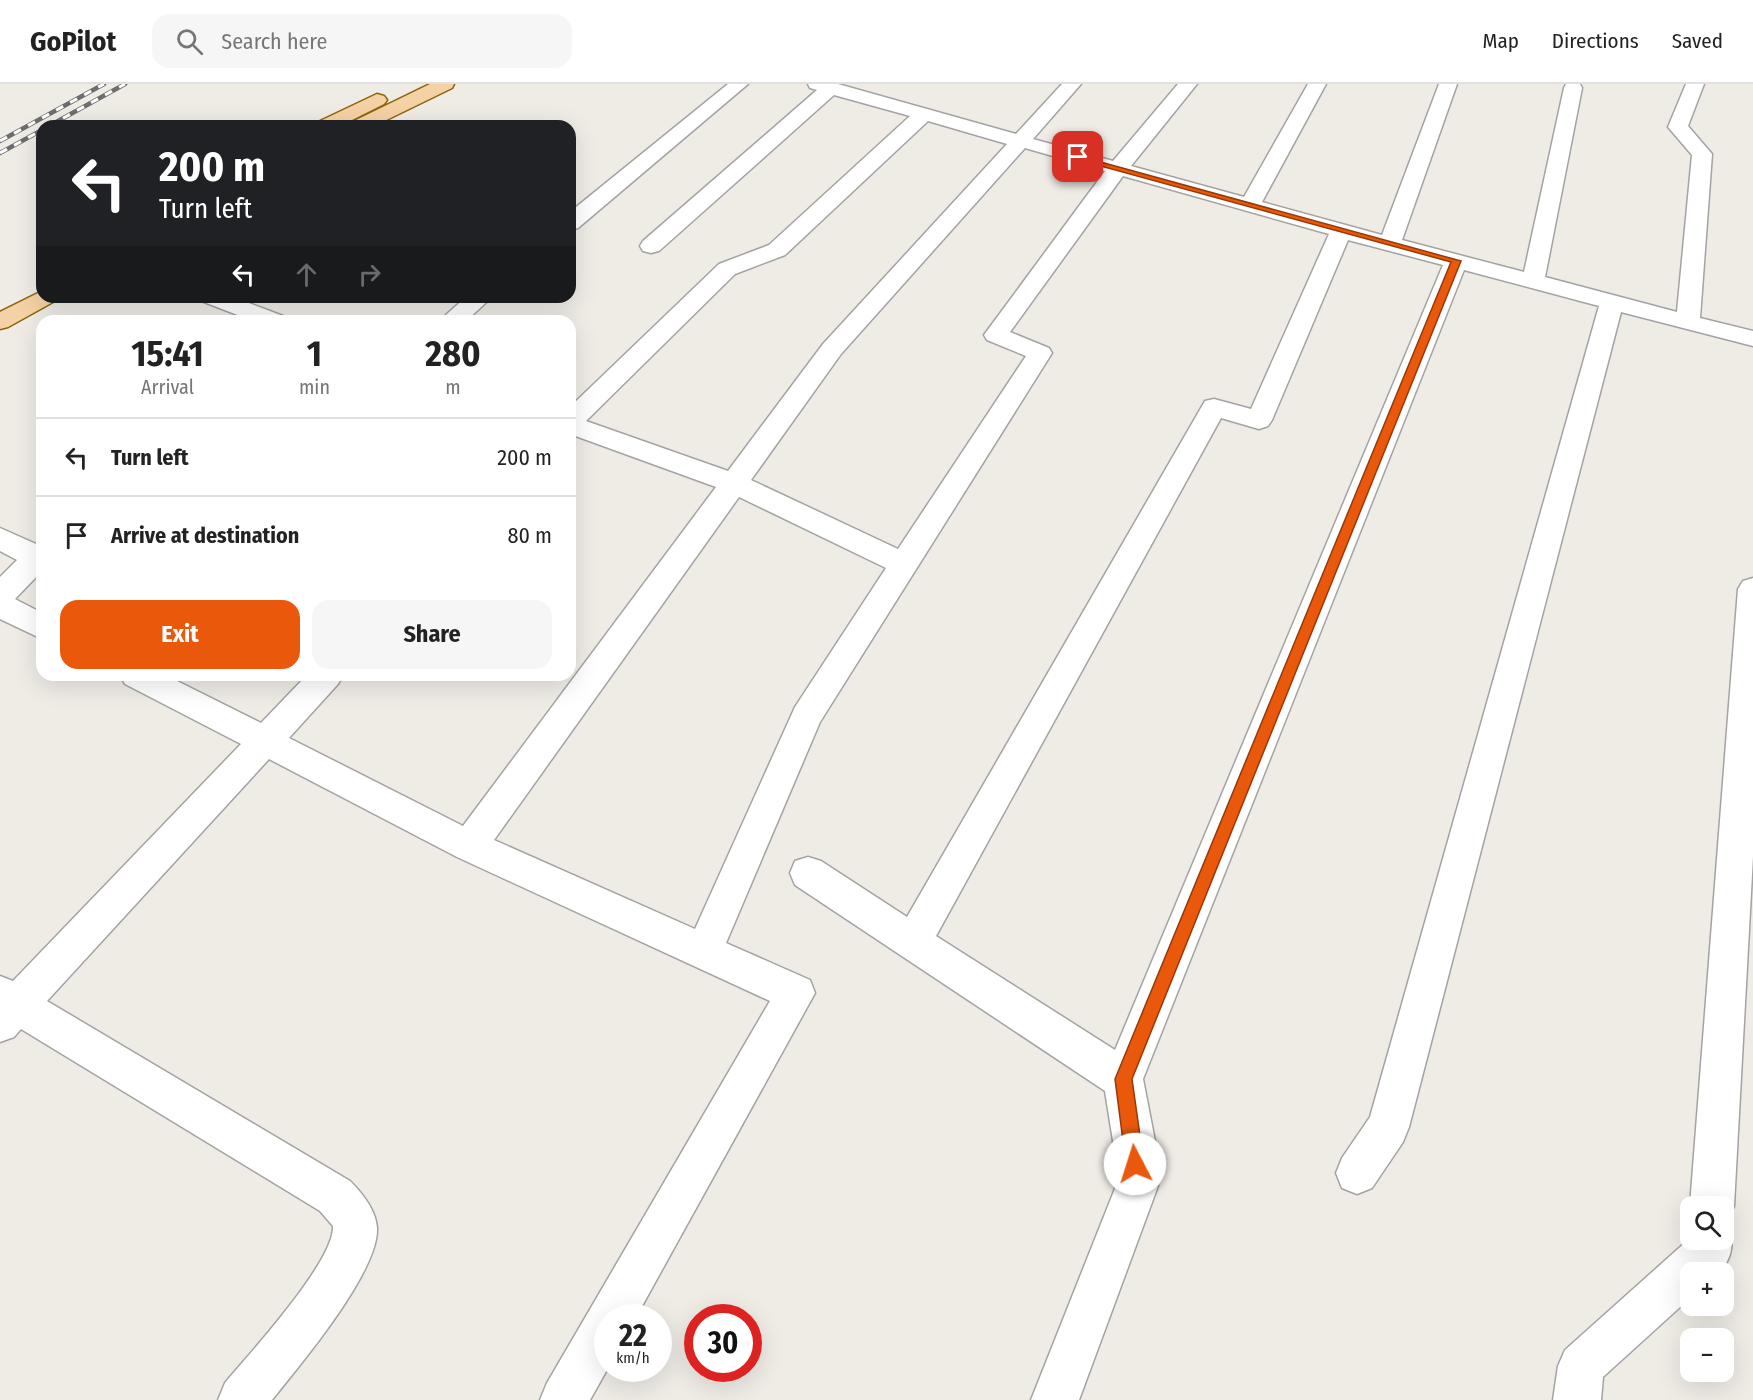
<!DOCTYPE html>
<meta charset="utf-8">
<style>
body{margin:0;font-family:"Fira Sans Condensed",sans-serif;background:#f6f6f6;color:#222;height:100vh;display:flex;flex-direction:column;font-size:22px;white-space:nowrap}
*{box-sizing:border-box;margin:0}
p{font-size:20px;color:#767676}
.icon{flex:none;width:33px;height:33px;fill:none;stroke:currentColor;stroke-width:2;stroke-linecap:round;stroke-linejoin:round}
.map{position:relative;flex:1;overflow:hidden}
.side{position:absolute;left:36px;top:231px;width:540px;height:366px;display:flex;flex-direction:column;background:#fff;border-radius:18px;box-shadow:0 6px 24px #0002}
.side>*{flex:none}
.banner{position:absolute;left:36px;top:36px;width:540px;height:183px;border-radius:18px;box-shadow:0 6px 24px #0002;background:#202124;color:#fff;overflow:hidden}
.buttons{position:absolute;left:1680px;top:1112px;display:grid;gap:12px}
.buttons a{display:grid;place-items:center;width:54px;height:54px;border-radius:12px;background:#fff;box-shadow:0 6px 24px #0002;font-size:30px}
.speed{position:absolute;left:594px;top:1220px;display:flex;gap:12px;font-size:30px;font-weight:700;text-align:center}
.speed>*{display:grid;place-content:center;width:78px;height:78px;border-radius:50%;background:#fff;box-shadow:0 6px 24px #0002;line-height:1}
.speed small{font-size:15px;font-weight:400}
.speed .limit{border:9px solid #d22;background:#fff;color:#111}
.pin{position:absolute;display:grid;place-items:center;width:51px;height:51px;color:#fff;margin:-26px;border-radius:12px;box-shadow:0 3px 9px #0006}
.me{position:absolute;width:66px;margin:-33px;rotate:355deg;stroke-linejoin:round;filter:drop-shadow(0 0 4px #0008)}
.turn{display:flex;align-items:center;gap:21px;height:126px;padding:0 24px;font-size:27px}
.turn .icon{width:78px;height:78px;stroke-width:2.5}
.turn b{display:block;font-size:42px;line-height:51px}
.lanes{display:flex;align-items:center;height:57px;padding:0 24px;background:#0003;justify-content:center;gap:30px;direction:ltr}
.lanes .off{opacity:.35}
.eta{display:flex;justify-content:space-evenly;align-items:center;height:102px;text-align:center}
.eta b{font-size:36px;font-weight:700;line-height:42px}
.button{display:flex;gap:12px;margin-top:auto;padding:12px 24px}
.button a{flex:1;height:69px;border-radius:18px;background:#ea580c;color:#fff;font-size:24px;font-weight:700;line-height:69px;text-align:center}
.button a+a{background:#f6f6f6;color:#222}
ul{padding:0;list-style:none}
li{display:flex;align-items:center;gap:18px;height:78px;padding:0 24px;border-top:2px solid #e0e0e0}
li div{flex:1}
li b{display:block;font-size:22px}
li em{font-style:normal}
header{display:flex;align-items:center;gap:36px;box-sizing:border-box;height:84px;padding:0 30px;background:#fff;border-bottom:2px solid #e0e0e0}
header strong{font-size:28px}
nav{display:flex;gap:33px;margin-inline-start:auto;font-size:21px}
.search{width:420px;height:54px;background:#f6f6f6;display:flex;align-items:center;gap:15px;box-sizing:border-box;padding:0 21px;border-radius:18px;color:#767676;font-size:22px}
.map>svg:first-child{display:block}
</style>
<header>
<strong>GoPilot</strong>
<div class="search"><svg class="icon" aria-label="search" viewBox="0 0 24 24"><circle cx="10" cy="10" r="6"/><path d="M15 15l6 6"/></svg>Search here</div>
<nav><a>Map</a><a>Directions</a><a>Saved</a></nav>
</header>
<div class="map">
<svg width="1753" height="1316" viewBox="0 0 1753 1316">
<rect width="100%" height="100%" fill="#efece6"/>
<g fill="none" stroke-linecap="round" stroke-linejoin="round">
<defs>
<path id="minor" d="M728,0H748L578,144L570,146V128Z
M808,0H838L1016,50L1062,0H1081L1033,55L1113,77L1178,0H1197L1131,82L1244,113L1308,0H1326L1262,118L1382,151L1439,0H1457L1402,156L1524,188L1564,4L1566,0H1580L1582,4L1545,193L1677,228L1692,71L1668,43L1686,0H1704L1688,42L1712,70L1700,234L1753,247V262L1621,228L1409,1043L1403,1058L1372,1104L1357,1110L1342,1104L1336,1089L1342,1074L1370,1033L1599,222L1464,186L1143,995L1155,1057L1158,1102L1079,1316H1031L1116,1102L1113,1057L1105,1007L795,801L790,789L795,777L808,773L821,777L907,833L1205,317L1214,315L1251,325L1329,150L1123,92L1010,248L1049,264L1052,269L820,638L726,859L810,896L815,909L636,1233H608V1284L590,1316H540L547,1299L770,917L457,773L269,675L47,917L350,1097C362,1109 376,1126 377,1144C379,1188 299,1282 272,1316H218L225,1299C249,1270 335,1177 333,1142L320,1127L21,945L14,953L0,958V892L13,897L241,660L125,600L120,591H165L261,639L307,591H343L338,600L289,654L463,742L716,403L570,350V323L719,180L769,161L910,32L834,11L659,167L651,169L643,167L640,162L643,157L817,6L810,4ZM928,37L1007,60L823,260L728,387L586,337L735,190L785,171ZM1025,64L1105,87L984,251L987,256L1026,272L898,465L751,396L841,270ZM1348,156L1443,181L1115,966L936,852L1221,334L1259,345L1268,342L1272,336ZM739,413L886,484L795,623L695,845L494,756Z
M200,213H233L283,232L287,237H253L204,218Z
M466,213H492L466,237H439Z
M0,444L36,460L42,458V487L15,515L42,529V555L0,535V493L17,476L0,467Z
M1753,494V772L1734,1122L1727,1137L1724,1139C1736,1153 1733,1175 1719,1188H1690V1214L1603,1293L1601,1316H1553L1558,1282L1565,1266L1688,1156L1690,1149V1155H1724V1122H1690L1738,505L1743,497Z"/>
<path id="primary" d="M430,0H454L452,4L374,42H349L352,38Z
M377,10L384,12L387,16L384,20L340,42H315L318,38Z
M42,207V213H57L53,218L8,243L0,245V228Z"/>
</defs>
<!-- minor casing -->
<use href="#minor" stroke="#a3a3a3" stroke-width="3"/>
<!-- primary casing -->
<use href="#primary" stroke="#8f630b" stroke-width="3"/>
<!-- minor -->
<use href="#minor" fill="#fff" fill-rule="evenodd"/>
<!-- primary -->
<use href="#primary" fill="#f5d2a5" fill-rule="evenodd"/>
<defs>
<path id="rail" d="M49,42L125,0
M0,57L104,0
M0,69L42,46"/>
</defs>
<!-- rail casing -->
<use href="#rail" stroke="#6d6d6d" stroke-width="4.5"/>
<!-- rail -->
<use href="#rail" stroke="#fff" stroke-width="3" stroke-dasharray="8" stroke-linecap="butt"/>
</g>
<!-- route -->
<path fill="#ea580c" stroke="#983908" stroke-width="1.5" d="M1075,71L1461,177L1132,995L1144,1080L1141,1086L1135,1089L1129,1086L1126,1080L1115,995L1451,178L1075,75Z"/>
</svg>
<div class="buttons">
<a><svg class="icon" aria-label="search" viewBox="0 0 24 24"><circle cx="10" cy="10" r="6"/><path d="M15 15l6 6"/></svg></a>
<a>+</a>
<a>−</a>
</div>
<div class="speed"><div>22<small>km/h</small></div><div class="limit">30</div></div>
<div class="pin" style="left:1078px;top:73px;background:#d93025"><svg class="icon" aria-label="arrive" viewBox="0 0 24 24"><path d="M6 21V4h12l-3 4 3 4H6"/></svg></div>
<svg class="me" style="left:1135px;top:1080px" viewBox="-20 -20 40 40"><circle r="19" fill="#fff"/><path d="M0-13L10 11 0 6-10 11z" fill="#ea580c"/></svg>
<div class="banner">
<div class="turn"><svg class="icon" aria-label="left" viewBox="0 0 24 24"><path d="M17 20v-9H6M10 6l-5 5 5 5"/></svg><div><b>200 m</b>Turn left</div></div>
<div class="lanes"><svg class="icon" aria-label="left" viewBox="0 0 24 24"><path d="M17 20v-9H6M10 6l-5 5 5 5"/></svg><svg class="icon off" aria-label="ahead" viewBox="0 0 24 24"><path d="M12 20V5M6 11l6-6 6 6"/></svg><svg class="icon off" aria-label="right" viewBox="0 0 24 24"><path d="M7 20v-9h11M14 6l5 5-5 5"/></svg></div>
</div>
<section class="side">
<div class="eta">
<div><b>15:41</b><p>Arrival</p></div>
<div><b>1</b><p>min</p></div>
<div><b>280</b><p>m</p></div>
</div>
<ul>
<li><svg class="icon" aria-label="left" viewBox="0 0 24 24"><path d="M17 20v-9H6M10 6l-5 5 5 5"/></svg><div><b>Turn left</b></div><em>200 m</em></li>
<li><svg class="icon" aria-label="arrive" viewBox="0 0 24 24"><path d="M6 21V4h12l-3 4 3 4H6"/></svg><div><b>Arrive at destination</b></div><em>80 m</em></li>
</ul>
<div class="button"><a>Exit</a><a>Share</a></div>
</section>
</div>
